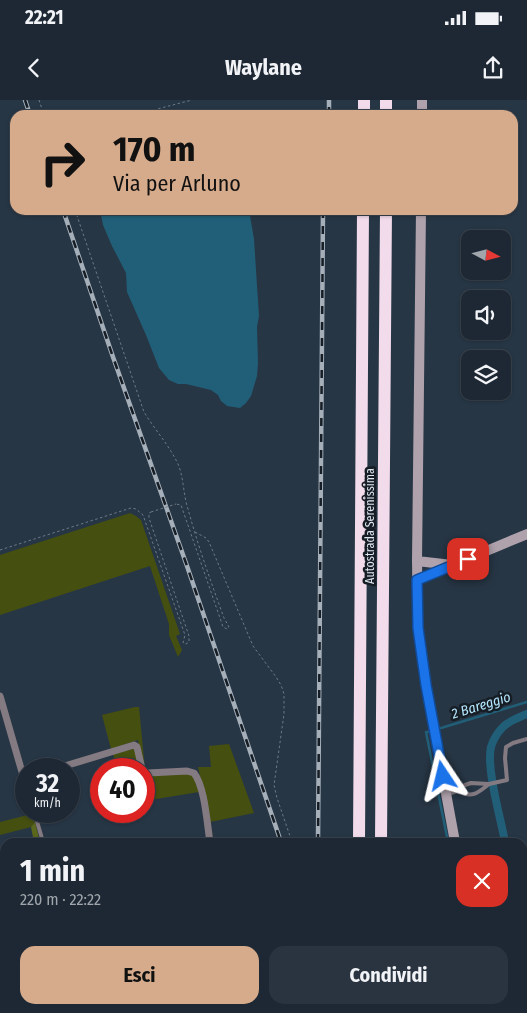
<!DOCTYPE html>
<html lang="it">
<meta charset="utf-8">
<style>
body{margin:0;font-family:"Fira Sans Condensed",sans-serif;background:#2a3440;color:#f1f3f6;height:100vh;display:flex;flex-direction:column;font-size:19px;white-space:nowrap}
*{box-sizing:border-box;margin:0}
p{font-size:16px;color:#a0a6ac}
.icon{flex:none;width:28px;height:28px;fill:none;stroke:currentColor;stroke-width:2;stroke-linecap:round;stroke-linejoin:round}
.map{position:relative;flex:1;overflow:hidden}
.details{position:absolute;left:0px;top:738px;width:528px;height:176px;display:flex;flex-direction:column;background:#1d2834;border-radius:15px 15px 0 0;box-shadow:0 1px 4px #0004,0 0 0 1px #3b444f}
.details>*{flex:none}
.banner{position:absolute;left:10px;top:10px;width:508px;height:105px;border-radius:15px;box-shadow:0 1px 4px #0004,0 0 0 1px #3b444f;background:#d6ab8b;color:#111;overflow:hidden}
.needle{width:32px;rotate:97deg}
.controls{position:absolute;left:461px;top:130px;display:grid;gap:10px}
.controls a{display:grid;place-items:center;width:50px;height:50px;border-radius:10px;background:#1d2834;box-shadow:0 1px 4px #0004,0 0 0 1px #3b444f;font-size:25px}
.speed{position:absolute;left:15px;top:658px;display:flex;gap:10px;font-size:25px;font-weight:700;text-align:center}
.speed>*{display:grid;place-content:center;width:65px;height:65px;border-radius:50%;background:#1d2834;box-shadow:0 1px 4px #0004,0 0 0 1px #3b444f;line-height:1}
.speed small{font-size:12px;font-weight:400}
.speed .limit{border:8px solid #d22;background:#fff;color:#111}
.pin{position:absolute;display:grid;place-items:center;width:42px;height:42px;color:#fff;margin:-21px;border-radius:10px;box-shadow:0 2px 8px #0006}
.me{position:absolute;width:55px;margin:-28px;rotate:350deg;stroke-linejoin:round;filter:drop-shadow(0 0 4px #0008)}
.turn{display:flex;align-items:center;gap:18px;height:105px;padding:0 20px;font-size:22px}
.turn .icon{width:65px;height:65px;stroke-width:2.5}
.turn b{display:block;font-size:35px;line-height:42px}
.round{display:grid;place-items:center;flex:none;width:52px;height:52px;border-radius:15px;background:#2a3440}
.head{display:flex;align-items:center;justify-content:space-between;height:85px;padding:0 20px}
h1{font-size:30px;font-weight:700;line-height:38px}
.primary-button{display:flex;gap:10px;margin-top:auto;padding:10px 20px}
.primary-button a{flex:1;height:58px;border-radius:15px;background:#d6ab8b;color:#111;font-size:20px;font-weight:700;line-height:58px;text-align:center}
.primary-button a+a{background:#2a3440;color:#f1f3f6}
.status{display:flex;justify-content:space-between;align-items:center;height:35px;padding:0 25px;background:#1d2834;direction:ltr}
.status svg{height:14px;fill:currentColor}
header{display:flex;justify-content:space-between;align-items:center;height:65px;padding:0 20px;background:#1d2834;font-size:22px;font-weight:700}
.map>svg:first-child{display:block}
</style>
<div class="status"><b>22:21</b><svg viewBox="0 0 49 12"><path d="M0 12V9h3v3zM5 12V6h3v6zM10 12V3h3v9zM15 12V0h3v12zM26 1h20v11H26zM47 4h2v5h-2z"/></svg></div>
<header><svg class="icon" aria-label="back" viewBox="0 0 24 24"><path d="M15 5l-7 7 7 7"/></svg>Waylane<svg class="icon" aria-label="share" viewBox="0 0 24 24"><path d="M12 15V3M7 8l5-5 5 5M5 13v7h14v-7"/></svg></header>
<div class="map">
<svg width="527" height="913" viewBox="0 0 527 913">
<rect width="100%" height="100%" fill="#273645"/>
<!-- industrial -->
<path fill="#49363f" d="M5,850V909H91L79,913H0V851Z"/>
<!-- green -->
<path fill="#454f10" d="M130,413L136,416L141,420L180,534L176,536L182,550L178,557L169,535V524L150,466L0,515V455Z
M135,607H139L145,670L143,669L138,640L111,649L102,615Z
M229,644L254,713L210,722L198,667H211L209,646Z
M132,648L135,649L139,669H136L134,658L115,663L113,653Z
M187,672L194,676L199,692L144,701V676Z
M32,714L35,722L31,727L0,735V722Z
M5,786V850L0,851V788Z"/>
<!-- forest -->
<path fill="#5a671c" d="M35,722L40,742H34L31,727Z"/>
<!-- water -->
<path fill="#215f78" d="M100,110H249L254,139L259,216L257,227L258,263L257,276L251,296L246,303L240,308L227,306L221,301L218,295L211,290L186,284H178L169,280L159,268L146,235L127,192L126,173L112,146L103,125Z"/>
<g fill="none" stroke-linecap="round" stroke-linejoin="round">
<!-- stream -->
<path stroke="#215f78" stroke-width="2.5" d="M441,628L527,602
M428,632H426L448,742
M454,913L463,909"/>
<!-- canal -->
<path stroke="#215f78" stroke-width="8" d="M505,742C501,719 486,669 491,647C493,640 498,632 503,627C510,620 518,618 527,614
M522,833L527,857"/>
<!-- path -->
<path stroke="#6d7a87" stroke-width="1" stroke-dasharray="2.5 2.5" stroke-linecap="butt" d="M39,0L44,15
M134,15L192,0
M75,110L144,312C155,330 169,345 178,364C184,378 183,394 188,409C198,446 211,482 224,518L229,527L227,529L223,527L221,521L181,405L176,404
M195,432L206,438L209,442L253,546L276,577L281,585L284,594V614L274,685L277,698L292,742
M0,450L131,408L136,409L143,415L185,535L183,543L186,544L189,542V536L149,418V413L151,412"/>
<!-- lane -->
<path stroke="#847a81" stroke-width="4" d="M23,675L26,685
M457,691C472,698 477,694 489,684
M448,694L457,691L460,688L465,685L471,683L489,684L507,680L505,658L506,647L513,643L527,639
M34,711L43,742
M522,762L527,761
M522,792L527,814"/>
<!-- street -->
<path stroke="#847a81" stroke-width="7" d="M0,596L22,672L26,676
M55,669L134,645L137,647L142,669
M144,672L148,673L187,671L194,673C205,687 207,724 210,742
M223,909V913"/>
<!-- secondary -->
<path stroke="#b0a2ac" stroke-width="10" d="M422,15V0
M421,110L417,461L418,528L426,585L455,742
M417,461L452,465
M417,480L527,434
M491,909L493,913"/>
<!-- highway -->
<path stroke="#f2dbeb" stroke-width="12" d="M364,15V0
M386,15V0
M359,742L363,110
M381,742L386,110
M357,913V909
M380,913V909"/>
<defs>
<path id="rail" d="M25,0L30,15
M329,15V0
M63,110L113,257L187,466L281,742
M318,742L323,110
M332,909L334,913
M323,913V909"/>
</defs>
<!-- rail casing -->
<use href="#rail" stroke="#a4afba" stroke-width="4.5"/>
<!-- rail -->
<use href="#rail" stroke="#161d24" stroke-width="2.5" stroke-dasharray="8" stroke-linecap="butt"/>
<!-- path-bridge -->
<path stroke="#6d7a87" stroke-width="1" stroke-dasharray="2.5 2.5" stroke-linecap="butt" d="M151,412L176,404"/>
</g>
<g fill="none" stroke-linecap="round" stroke-linejoin="round">
<defs>
<path id="route" d="M443,676L426,585L418,528L417,480L468,459"/>
</defs>
<!-- route casing -->
<use href="#route" stroke="#114b97" stroke-width="12"/>
<!-- route -->
<use href="#route" stroke="#1a73e8" stroke-width="9"/>
</g>
<g text-anchor="middle" stroke-width="5" stroke-linejoin="round" paint-order="stroke">
<!-- street labels -->
<g font-size="12" fill="#dee7f1" stroke="#161d24">
<text transform="translate(370 426) rotate(-90)" y="4">Autostrada Serenissima</text>
</g>
<!-- water labels -->
<g font-size="14" font-style="italic" fill="#b4e6fe" stroke="#161d24">
<text transform="translate(481 605) rotate(-17)" y="5">2 Bareggio</text>
</g>
</g>
</svg>
<div class="controls">
<a><svg class="needle" viewBox="-14 -14 28 28"><path d="M0-13l5 13h-10z" fill="#e53935"/><path d="M0 13l5-13h-10z" fill="#a0a6ac"/></svg></a>
<a><svg class="icon" aria-label="sound" viewBox="0 0 24 24"><path d="M4 9h4l5-4v14l-5-4H4zM17 9q2 3 0 6"/></svg></a>
<a><svg class="icon" aria-label="layers" viewBox="0 0 24 24"><path d="M12 4l9 5-9 5-9-5zM3 14l9 5 9-5"/></svg></a>
</div>
<div class="speed"><div>32<small>km/h</small></div><div class="limit">40</div></div>
<div class="pin" style="left:468px;top:459px;background:#d93025"><svg class="icon" aria-label="arrive" viewBox="0 0 24 24"><path d="M6 21V4h12l-3 4 3 4H6"/></svg></div>
<svg class="me" style="left:443px;top:676px" viewBox="-20 -20 40 40"><path d="M0-17L14 15 0 8-14 15z" fill="#1a73e8" stroke="#fff" stroke-width="4"/></svg>
<div class="banner">
<div class="turn"><svg class="icon" aria-label="right" viewBox="0 0 24 24"><path d="M7 20v-9h11M14 6l5 5-5 5"/></svg><div><b>170 m</b>Via per Arluno</div></div>
</div>
<section class="details">
<div class="head"><div><h1>1 min</h1><p>220 m · 22:22</p></div><a class="round" style="background:#d93025;color:#fff"><svg class="icon" aria-label="close" viewBox="0 0 24 24"><path d="M6 6l12 12M18 6L6 18"/></svg></a></div>
<div class="primary-button"><a>Esci</a><a>Condividi</a></div>
</section>
</div>
